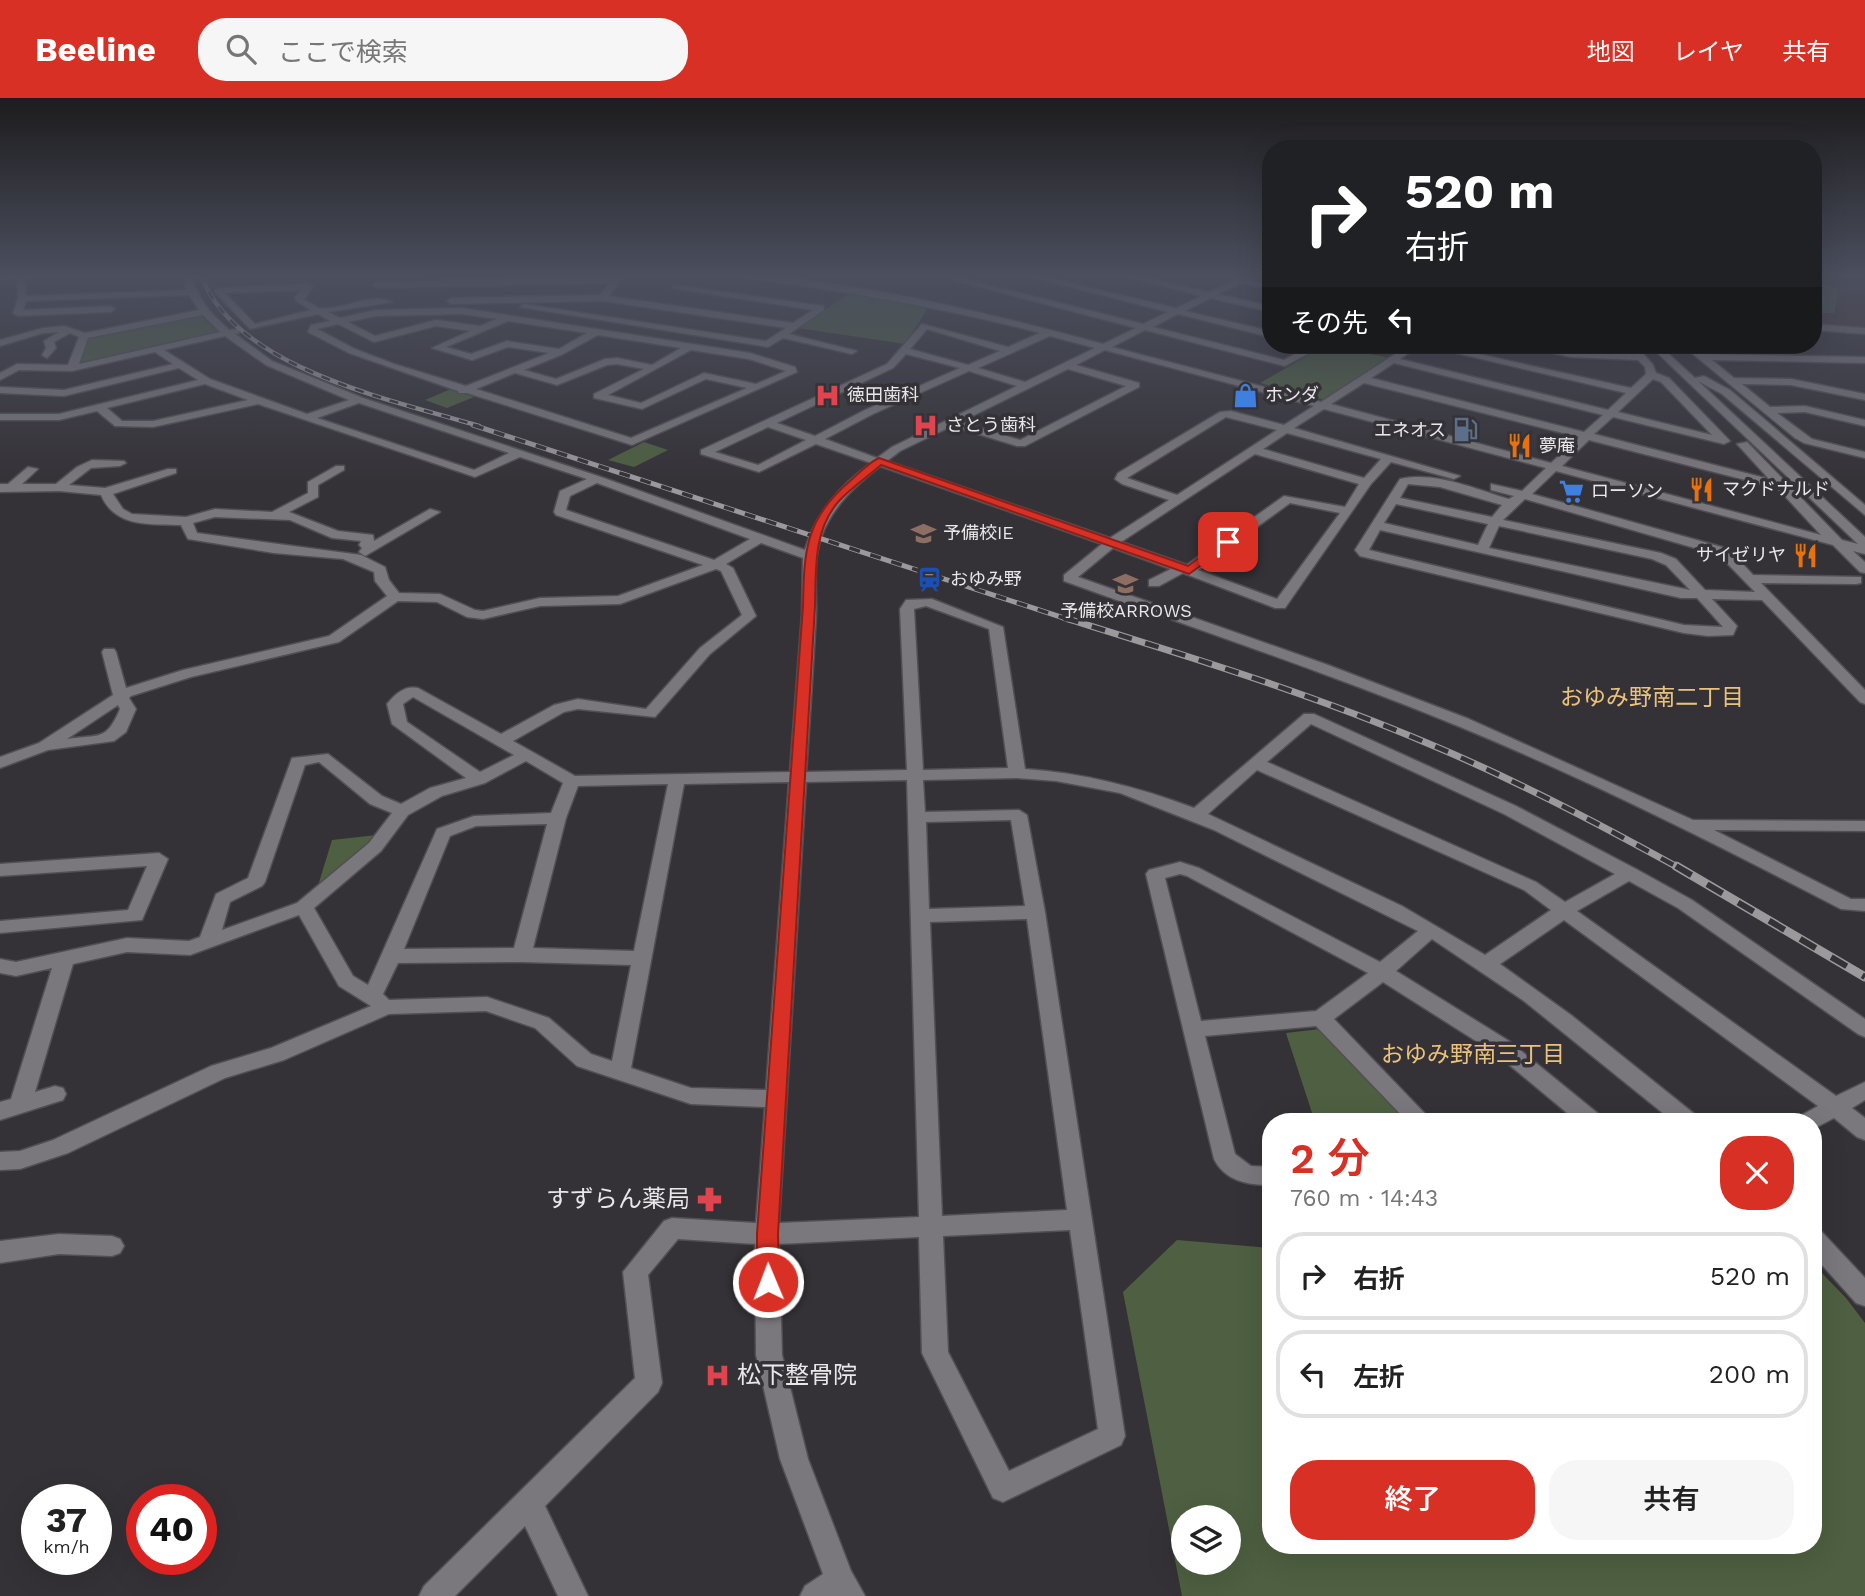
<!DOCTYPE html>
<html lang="ja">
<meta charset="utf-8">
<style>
body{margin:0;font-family:"Work Sans","Noto Sans JP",sans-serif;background:#f6f6f6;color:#222;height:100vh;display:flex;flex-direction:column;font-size:26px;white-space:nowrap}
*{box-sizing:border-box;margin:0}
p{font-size:23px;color:#767676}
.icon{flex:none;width:38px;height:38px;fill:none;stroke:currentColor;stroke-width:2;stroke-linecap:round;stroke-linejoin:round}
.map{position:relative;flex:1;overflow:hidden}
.details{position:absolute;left:1262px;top:1015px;width:560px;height:441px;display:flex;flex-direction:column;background:#fff;border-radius:28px;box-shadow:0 7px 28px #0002}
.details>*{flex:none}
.top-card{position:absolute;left:1262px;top:42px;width:560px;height:214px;border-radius:28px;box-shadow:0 7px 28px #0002;background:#202124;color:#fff;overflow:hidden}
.controls{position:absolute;left:1171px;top:1407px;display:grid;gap:14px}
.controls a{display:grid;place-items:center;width:70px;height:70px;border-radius:50%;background:#fff;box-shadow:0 7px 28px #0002;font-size:35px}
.speed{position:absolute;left:21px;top:1386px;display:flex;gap:14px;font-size:35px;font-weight:700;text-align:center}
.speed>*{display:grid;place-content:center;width:91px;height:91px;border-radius:50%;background:#fff;box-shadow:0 7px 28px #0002;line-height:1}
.speed small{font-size:18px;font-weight:400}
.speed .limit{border:10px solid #d22;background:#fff;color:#111}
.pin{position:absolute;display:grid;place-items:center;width:60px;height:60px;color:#fff;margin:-30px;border-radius:14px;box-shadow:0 4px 10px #0006}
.me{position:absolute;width:77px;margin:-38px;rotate:359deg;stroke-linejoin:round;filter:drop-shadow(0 0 5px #0008)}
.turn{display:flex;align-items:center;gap:24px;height:147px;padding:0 28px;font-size:32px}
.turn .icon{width:91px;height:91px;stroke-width:2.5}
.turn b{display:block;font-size:49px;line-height:60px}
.then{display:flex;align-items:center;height:66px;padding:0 28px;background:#0003;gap:14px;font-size:26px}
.round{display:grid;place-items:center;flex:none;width:74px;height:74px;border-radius:28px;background:#f6f6f6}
.summary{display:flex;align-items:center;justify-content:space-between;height:119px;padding:0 28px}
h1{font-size:42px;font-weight:600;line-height:52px;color:#d93025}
.primary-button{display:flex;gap:14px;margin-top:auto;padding:14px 28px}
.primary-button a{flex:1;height:80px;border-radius:28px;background:#d93025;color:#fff;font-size:28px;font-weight:600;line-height:80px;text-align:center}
.primary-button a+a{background:#f6f6f6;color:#222}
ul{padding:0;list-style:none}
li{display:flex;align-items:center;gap:21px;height:88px;margin:0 14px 10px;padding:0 14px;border:4px solid #e0e0e0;border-radius:28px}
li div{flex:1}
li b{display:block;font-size:26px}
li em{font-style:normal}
header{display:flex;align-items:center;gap:42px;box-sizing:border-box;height:98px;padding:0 35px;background:#d93025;color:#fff}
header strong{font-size:33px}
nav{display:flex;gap:38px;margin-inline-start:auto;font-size:24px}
.search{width:490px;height:63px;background:#f6f6f6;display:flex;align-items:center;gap:18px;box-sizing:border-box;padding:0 24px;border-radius:28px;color:#767676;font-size:26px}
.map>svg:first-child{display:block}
</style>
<header>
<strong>Beeline</strong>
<div class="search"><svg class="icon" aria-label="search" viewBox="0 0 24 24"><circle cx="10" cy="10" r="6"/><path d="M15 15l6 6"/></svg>ここで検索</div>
<nav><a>地図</a><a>レイヤ</a><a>共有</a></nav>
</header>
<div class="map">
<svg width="1865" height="1498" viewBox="0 0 1865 1498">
<rect width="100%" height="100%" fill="#353237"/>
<!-- education -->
<path fill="#48353b" d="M1813,177H1865V229L1813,225Z"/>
<!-- green -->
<path fill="#4e6041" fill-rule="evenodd" d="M1813,183L1839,191L1834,215H1813Z
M850,195L928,210L905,246L798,230Z
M199,216L220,236L76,268L88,239Z
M1326,247L1390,260L1324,302L1260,285Z
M451,291L474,299L447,310L425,302Z
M644,344L668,352L634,369L608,362Z
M377,737L367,749L317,791L332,742Z
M1320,931L1408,1022L1315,1024L1286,935Z
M1177,1142L1270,1150V1447H1813V1166L1846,1200L1865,1225V1498H1182L1123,1194ZM1183,1419H1228V1465H1183Z"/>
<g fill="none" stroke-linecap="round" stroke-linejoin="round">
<!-- stream -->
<path stroke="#002332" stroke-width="2.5" d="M0,183L3,182"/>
<defs>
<path id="minor" d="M0,177H45L25,180L26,198L186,192L184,177H192C198,203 210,214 229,232L239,231V235L235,236L272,263L363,300L601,379L805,452C816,414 840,388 871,365L816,346L759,374L701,356V352L887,266L922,226L1008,249L1040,235C943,209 845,193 746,180L742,177C772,177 802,182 832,186C924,199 1013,222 1103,246L1136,230L953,182L957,179L1143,226L1168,214L1023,177H1036L1176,210L1202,198L1120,177H1134L1209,194L1245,177H1255L1248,182L1270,187V191L1241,185L1218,196L1270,208V214L1211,200L1185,213L1270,233V239L1178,216L1153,229L1284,262L1311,247H1323L1321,249L1285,268L1145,232L1112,249L1321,304L1409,247H1420L1400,261L1608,312L1626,295L1422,247H1438L1631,290L1646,276L1645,269L1638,262L1570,259L1521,247H1539L1570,253L1633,256L1626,247H1636L1653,267L1656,275L1669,280L1730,343L1724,346L1613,319L1594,336L1769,381L1737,346L1747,344L1842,442L1858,446L1649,247H1659L1695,280L1704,278L1730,292L1865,407V417L1722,296L1698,283L1865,439V456L1853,453L1865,464V475L1860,474L1833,447L1556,373L1532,396L1729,451L1753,477L1861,479V485L1856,486L1761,485L1865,592V606L1860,604L1762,502L1712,501L1737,528L1733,537L1708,538L1684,535L1360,458L1355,452L1400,381C1435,373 1475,391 1509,401L1514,398L1491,392V386L1522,393L1546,370L1324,311L1294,330L1460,378L1454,381L1391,364L1371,386L1285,510H1275L1183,475L1159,488H1149V482L1171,471L1113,450L1078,479L1328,567L1469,621L1693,722L1865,723V733L1714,732L1851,801H1865V813L1841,811C1716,746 1589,682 1458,628C1329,575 1196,531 1064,483V477L1102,446L880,368C856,387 833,408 822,437C812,464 817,490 816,517C813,570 810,622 806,674L907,672L900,511L906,502L932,501L1003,529L1025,671C1084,675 1138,689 1194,710L1304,616H1314L1516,708L1636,771L1692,802L1865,921V939L1858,936L1678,810L1629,783L1577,813L1836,998L1865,984V1002L1852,1010L1865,1020V1042L1857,1039L1834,1020L1813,1031V1024H1797L1800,1018L1818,1008L1564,822L1500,866L1571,917L1697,1018L1700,1024H1674L1524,903L1432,841L1396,873L1509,943L1601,1018L1604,1024H1578L1495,955L1383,884L1334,921L1433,1024H1408L1316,928L1205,938L1235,1056L1251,1068L1270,1069V1087C1248,1087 1225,1083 1214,1061L1146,776L1149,772L1180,764L1199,770L1380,864L1418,833L1214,732L1120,695L1056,683L1017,680L923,682L925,714L1019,712L1027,717L1045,814L1125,1338L1121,1347L1003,1404L993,1400L922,1255L919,1139L779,1146L782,1257L808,1361L851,1473L865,1498H800L805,1488L823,1476L780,1361L756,1257L755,1146L678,1141L648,1177L662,1285L658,1294L545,1408L588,1498H558L525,1428L455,1498H419L424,1488L635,1280L623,1174L664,1123L672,1120L756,1125L765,1009L691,1006L577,968L535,930L486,913L389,916L284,962L225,980L68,1055L20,1071L0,1072V1054L20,1053L53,1042L211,968L271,950L371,908L339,888L299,817L190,857L127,854L73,866L35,994L55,988L63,990L66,996L63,1002L0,1022V1004L11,1001L52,870L16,878L0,875V861L16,864L127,840L189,843L200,839L216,796L248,780L292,660L328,656L382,698L401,706L430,690L466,680L392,626L387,606C395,596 405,587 418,590L501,636L554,607L578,601L646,611L700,550L742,517L721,473L716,471L620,506L540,508L483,521L467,519L437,504L398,503L339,544L191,579L131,598L129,600L136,611L126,634L114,643L48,652L0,670V659L39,645L113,597L102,554L104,551H114L116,554L126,590L183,572L329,538L387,498L375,483L374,474L343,461L274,455L188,441L181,427C151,426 115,430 101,397L59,393L0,394V386H8L28,369L38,371L22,386H56L77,369L92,362L124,363L126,365L120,368L91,370L69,387L105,390L168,371H176V375L113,396L123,411L132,416L186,419L215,411L272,414L308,395V384L336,368H344V372L318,387V399L289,414L338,433L373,437L374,443L430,411L440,414L365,458L359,454L362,450L359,447L361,443L332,440L290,422L215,419L193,425L197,435L361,457L385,469L389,482L399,495L440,496L475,512L483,513L540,500L618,498L703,467L556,417L554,414L560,393L587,381L520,359L475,379L258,306L153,329L115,328L97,313L59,322H0V316H59L198,282L179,270L64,298L0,295V289L64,292L173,266L155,254L72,273L19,272L0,282V275L17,266L68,267L79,239L70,235L54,244L56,250L47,260L42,257L46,250L44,243L59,234L43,235L0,248V242L43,230L64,228L85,235L199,212L189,197L26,203L23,212L111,208L115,211L111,214L18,218L13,215L18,201L17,180L0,181ZM203,217L220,234L79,266L88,240ZM927,231L1000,253L968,267L910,251ZM225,238L266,267L349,302L307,316L210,281L164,252ZM1050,238L1095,250L1025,284L978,270ZM1105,252L1314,308L1284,327L1231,313L1220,314L1118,375L1115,381L1122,386L1169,402L1110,440L887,363L900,353L952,328L1017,348H1025L1139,289V285L1076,267ZM906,256L960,270L865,312L815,338L777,325L893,270ZM1394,265L1603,317L1584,334L1371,280ZM1068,271L1126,288L1020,342L960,324ZM969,273L1017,288L892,349L877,360L825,341L873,316ZM1653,281L1661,284L1712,337L1618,314ZM1364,285L1579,339L1551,365L1331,306ZM205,286L248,302L153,323H122L107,310ZM359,305L509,355L474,372L317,320ZM1226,319L1277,332L1177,397L1127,380ZM768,329L806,342L758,367L715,354ZM1287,335L1381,361L1364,380L1263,351ZM1589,342L1765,387L1769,385V381L1821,437L1562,368ZM1255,356L1359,386L1345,409L1284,398L1187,467L1121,444ZM597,385L750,441L714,462L566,412L570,398ZM1408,386L1440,389L1502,407L1492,419L1400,400ZM1525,401L1719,457L1755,494L1705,492L1676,461L1661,455L1503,422ZM1290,405L1340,415L1277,501L1198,472ZM1396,406L1488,426L1478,447L1384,425ZM1499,428L1652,461L1666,467L1690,492L1489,450ZM1380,432L1681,500H1697L1723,529L1684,527L1369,452ZM761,445L803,460L802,516L790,674L575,678L513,643L564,614L578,611L655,619L710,556L756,518L733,470L726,466ZM926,508L989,531L1008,670L923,672L914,511ZM413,599L514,657L480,674L407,624L403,606ZM118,607L120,611C106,644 99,636 67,641ZM1311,626L1504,716L1615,776L1565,804L1536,784L1267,664ZM526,663L563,685L551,715L474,718L437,731L368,887L353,878L314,810L381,753L408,717L442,698L485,685ZM319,664L370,706L392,715L369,745L297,805L222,832L230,804L262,788L265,784L305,667ZM1257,672L1524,792L1551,812L1485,857L1402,808L1208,716ZM907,682L919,1119L779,1125L806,684ZM789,684L766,992L691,990L631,970L684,686ZM668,686L634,853L533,850L566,720L578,688ZM1011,722L1025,808L929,811L926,724ZM547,726L514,850L404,851L450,738L476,728ZM1180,776L1187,778L1368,875L1316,913L1201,923L1165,780ZM1027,821L1067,1112L942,1118L930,824ZM522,864L631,867L612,963L591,956L549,920L487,899L389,902L383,896L398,865ZM1070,1132L1098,1331L1009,1373L948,1254L943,1138Z
M616,179L620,182L609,198L793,225L813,212L671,190L675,187L824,208V212L789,236L857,253L852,256L783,240L768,249L520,209L524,206L766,243L786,230L603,203L451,206L447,203L451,200L600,197L610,185L377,190L373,187L377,184Z
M309,186L313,189L304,202C309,204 315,208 319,210C339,214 373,193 392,204L328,214L340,220L376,212L462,210L750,255L795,269L797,274L632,347L467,295H459L458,293L349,255L308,234L311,227L330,223L318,216L250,231L214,193L218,190ZM301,192L295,199L296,203L311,212L255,226L225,195ZM462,216L497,221L480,228L436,222L375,238L348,224L376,218ZM508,223L587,235L559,251L507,243L471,256L446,249ZM338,226L374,244L436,228L470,233L432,250L472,262L508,249L549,255L466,288L394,266L355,251L317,231ZM598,237L681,250L652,267L617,260L605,261L556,281L524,272L563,256ZM691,252L749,261L786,273L756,286L704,275L641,305L608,297ZM617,266L644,271L594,296V300L642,311L706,281L747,290L631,340L476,291L515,275L557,287L607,267Z
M1813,226L1865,230V236L1813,232Z
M1682,247H1693L1704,256L1865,259V265L1712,262L1734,280L1791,281L1865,296V302L1791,287L1742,286L1770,309L1805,308L1865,322V328L1805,314L1777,315L1812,341L1865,354V360L1804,345L1795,340Z
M159,755L168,761L142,822L0,835V823L128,812L147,768L0,778V766Z
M1813,1130L1821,1133L1865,1180V1208L1856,1205L1813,1157Z
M59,1136L112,1138L120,1141L124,1148L120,1155L112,1158L59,1156L0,1165V1143Z"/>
</defs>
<!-- minor casing -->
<use href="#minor" stroke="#514f53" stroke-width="3"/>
<!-- minor -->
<use href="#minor" fill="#7a787c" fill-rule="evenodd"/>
<defs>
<path id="rail-far3" d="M201,177C235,271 393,302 479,328"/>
<path id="rail-far2" d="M473,327L1070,522"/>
<path id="rail-far1" d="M1065,520C1187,558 1309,595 1427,645C1514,681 1597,725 1679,770"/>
<path id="rail" d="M1676,768L1865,879"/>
</defs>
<!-- rail-far3 casing -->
<use href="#rail-far3" stroke="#9c999d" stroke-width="4.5"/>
<!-- rail-far2 casing -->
<use href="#rail-far2" stroke="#9c999d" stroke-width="5"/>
<!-- rail-far1 casing -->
<use href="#rail-far1" stroke="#9c999d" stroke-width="7"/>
<!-- rail casing -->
<use href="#rail" stroke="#9c999d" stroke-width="9"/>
<!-- rail-far3 -->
<use href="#rail-far3" stroke="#353237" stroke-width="2.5" stroke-dasharray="9" stroke-linecap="butt"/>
<!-- rail-far2 -->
<use href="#rail-far2" stroke="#353237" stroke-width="3.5" stroke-dasharray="11" stroke-linecap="butt"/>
<!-- rail-far1 -->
<use href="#rail-far1" stroke="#353237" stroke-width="4.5" stroke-dasharray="14" stroke-linecap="butt"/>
<!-- rail -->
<use href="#rail" stroke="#353237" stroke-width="6" stroke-dasharray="18" stroke-linecap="butt"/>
</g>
<!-- sky -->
<linearGradient id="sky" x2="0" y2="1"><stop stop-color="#1d1c1e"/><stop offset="0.46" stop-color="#4b4f5e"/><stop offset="1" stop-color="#4b4f5e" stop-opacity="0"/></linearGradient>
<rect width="1865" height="386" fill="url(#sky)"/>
<!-- route -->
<path fill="#d93025" stroke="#8d1f18" stroke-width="2" d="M879,360L1188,468L1224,441L1234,444L1189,476L881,367C867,379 851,390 839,403C813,432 816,472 815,508L778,1136L779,1184L776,1191L768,1194L760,1191L757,1184V1136L803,508C804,454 805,421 849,384C858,376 868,365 879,360Z"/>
<!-- icons -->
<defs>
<symbol id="hospital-bare" viewBox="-9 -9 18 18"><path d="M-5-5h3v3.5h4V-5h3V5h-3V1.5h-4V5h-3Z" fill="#e0444e" stroke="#353237" stroke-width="2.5" paint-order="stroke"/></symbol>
<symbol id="shop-bare" viewBox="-9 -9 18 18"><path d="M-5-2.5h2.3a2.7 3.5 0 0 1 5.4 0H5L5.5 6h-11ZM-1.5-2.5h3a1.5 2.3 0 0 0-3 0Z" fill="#3f7fe0" stroke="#353237" stroke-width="2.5" paint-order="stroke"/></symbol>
<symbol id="fuel-bare" viewBox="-9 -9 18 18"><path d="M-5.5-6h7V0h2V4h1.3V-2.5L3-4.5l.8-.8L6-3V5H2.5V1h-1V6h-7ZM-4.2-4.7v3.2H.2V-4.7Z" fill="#5c6f8a" stroke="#353237" stroke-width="2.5" paint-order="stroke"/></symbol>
<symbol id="restaurant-bare" viewBox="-9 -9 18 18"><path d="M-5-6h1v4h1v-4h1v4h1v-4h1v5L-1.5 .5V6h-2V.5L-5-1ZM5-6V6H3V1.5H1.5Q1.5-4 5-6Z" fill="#e8710a" stroke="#353237" stroke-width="2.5" paint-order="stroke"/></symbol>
<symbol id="supermarket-bare" viewBox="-9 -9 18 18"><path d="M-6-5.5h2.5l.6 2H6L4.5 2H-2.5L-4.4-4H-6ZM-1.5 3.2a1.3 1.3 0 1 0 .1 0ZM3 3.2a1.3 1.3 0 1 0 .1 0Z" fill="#3f7fe0" stroke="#353237" stroke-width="2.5" paint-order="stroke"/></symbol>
<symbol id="school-bare" viewBox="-9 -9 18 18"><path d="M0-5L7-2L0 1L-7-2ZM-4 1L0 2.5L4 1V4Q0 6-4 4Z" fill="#8d6e63" stroke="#353237" stroke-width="2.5" paint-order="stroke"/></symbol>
<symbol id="station-bare" viewBox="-9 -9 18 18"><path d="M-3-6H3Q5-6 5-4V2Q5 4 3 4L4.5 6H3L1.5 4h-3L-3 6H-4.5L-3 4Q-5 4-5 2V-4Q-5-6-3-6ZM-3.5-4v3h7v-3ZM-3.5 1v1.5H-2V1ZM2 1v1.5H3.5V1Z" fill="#1a4fb4" stroke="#353237" stroke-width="2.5" paint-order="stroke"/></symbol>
<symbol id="pharmacy-bare" viewBox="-9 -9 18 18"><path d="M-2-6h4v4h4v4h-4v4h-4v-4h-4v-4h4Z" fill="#e0444e" stroke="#353237" stroke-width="2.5" paint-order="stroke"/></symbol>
</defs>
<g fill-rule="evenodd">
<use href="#hospital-bare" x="810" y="280" width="35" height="35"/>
<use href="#shop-bare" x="1228" y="280" width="35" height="35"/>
<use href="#hospital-bare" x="908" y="310" width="35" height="35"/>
<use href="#fuel-bare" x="1448" y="314" width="35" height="35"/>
<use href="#restaurant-bare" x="1502" y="330" width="35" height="35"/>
<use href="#restaurant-bare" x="1684" y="374" width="35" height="35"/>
<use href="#supermarket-bare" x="1554" y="376" width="35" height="35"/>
<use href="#school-bare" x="906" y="418" width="35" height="35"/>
<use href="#restaurant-bare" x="1788" y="440" width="35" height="35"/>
<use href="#station-bare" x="912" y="464" width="35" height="35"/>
<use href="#school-bare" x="1108" y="468" width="35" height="35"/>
<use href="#pharmacy-bare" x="692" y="1084" width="35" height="35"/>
<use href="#hospital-bare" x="700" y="1260" width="35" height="35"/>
</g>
<g text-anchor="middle" stroke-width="7" stroke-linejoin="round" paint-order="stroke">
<!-- far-poi labels -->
<g font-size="18" fill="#e9e7ea" stroke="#353237" text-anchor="start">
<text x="847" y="303">徳田歯科</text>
<text x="1265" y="303">ホンダ</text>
<text x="946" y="333">さとう歯科</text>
<text x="1446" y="338" text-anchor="end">エネオス</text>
<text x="1539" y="354">夢庵</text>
<text x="1722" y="397">マクドナルド</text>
<text x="1591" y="399">ローソン</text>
<text x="943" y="441">予備校IE</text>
<text x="1786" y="463" text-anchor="end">サイゼリヤ</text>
<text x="950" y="487">おゆみ野</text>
<text x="1126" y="519" text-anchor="middle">予備校ARROWS</text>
</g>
<!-- neighbourhood labels -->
<g font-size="23" fill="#ebc27c" stroke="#353237">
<text x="1652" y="607">おゆみ野南二丁目</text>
<text x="1473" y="964">おゆみ野南三丁目</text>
</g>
<!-- near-poi labels -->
<g font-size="24" fill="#e9e7ea" stroke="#353237" text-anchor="end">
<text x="690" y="1109">すずらん薬局</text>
<text x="737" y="1285" text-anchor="start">松下整骨院</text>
</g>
</g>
</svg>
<div class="controls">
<a><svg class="icon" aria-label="layers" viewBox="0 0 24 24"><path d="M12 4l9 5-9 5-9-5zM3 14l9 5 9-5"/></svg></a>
</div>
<div class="speed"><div>37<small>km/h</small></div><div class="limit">40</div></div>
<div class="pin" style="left:1228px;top:444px;background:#d93025"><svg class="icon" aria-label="arrive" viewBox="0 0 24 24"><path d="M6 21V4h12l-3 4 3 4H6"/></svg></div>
<svg class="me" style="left:768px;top:1184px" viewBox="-20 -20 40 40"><circle r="17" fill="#d93025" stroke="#fff" stroke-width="3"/><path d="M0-11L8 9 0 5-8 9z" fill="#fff"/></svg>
<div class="top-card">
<div class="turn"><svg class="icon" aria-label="right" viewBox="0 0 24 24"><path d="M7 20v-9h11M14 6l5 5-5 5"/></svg><div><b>520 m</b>右折</div></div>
<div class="then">その先<svg class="icon" aria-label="left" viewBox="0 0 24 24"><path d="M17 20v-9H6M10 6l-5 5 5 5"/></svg></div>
</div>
<section class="details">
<div class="summary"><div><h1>2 分</h1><p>760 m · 14:43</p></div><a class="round" style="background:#d93025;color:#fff"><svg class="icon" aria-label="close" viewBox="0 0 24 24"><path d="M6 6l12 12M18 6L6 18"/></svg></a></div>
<ul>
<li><svg class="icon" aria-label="right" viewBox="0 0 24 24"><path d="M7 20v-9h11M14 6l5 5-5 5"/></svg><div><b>右折</b></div><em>520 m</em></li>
<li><svg class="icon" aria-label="left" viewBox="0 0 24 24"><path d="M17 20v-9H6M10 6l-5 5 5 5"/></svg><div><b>左折</b></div><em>200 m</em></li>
</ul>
<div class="primary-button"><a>終了</a><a>共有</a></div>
</section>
</div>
